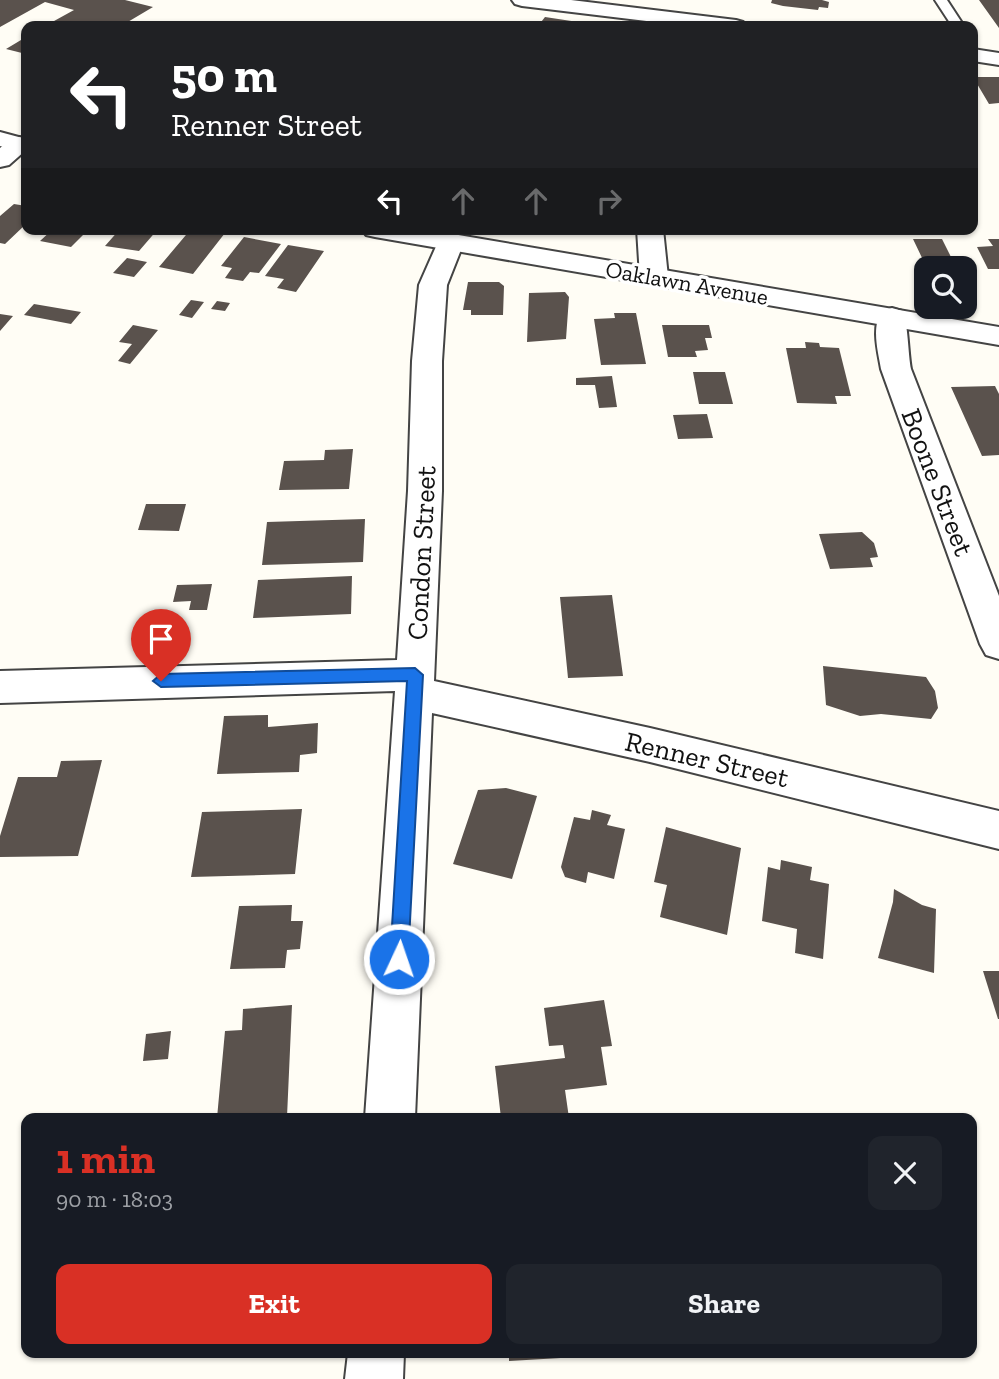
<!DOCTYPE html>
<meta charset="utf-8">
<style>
body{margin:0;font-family:"Zilla Slab",serif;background:#20242c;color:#f1f3f6;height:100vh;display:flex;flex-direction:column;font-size:26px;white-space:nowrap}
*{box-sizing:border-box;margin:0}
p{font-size:23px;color:#9ea1a6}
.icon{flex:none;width:38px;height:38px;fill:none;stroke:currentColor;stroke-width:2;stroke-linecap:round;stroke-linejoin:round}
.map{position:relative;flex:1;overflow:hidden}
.details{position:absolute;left:21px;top:1113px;width:956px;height:245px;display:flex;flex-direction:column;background:#171b24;border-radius:14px;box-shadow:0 2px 5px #0004}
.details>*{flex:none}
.banner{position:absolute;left:21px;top:21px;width:957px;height:214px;border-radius:14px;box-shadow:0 2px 5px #0004;background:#202124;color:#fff;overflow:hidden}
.tools{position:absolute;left:914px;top:256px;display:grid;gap:14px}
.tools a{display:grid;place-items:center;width:63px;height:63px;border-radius:14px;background:#171b24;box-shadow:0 2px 5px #0004;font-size:35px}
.pin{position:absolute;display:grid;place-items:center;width:60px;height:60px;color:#fff;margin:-72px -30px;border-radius:50% 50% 50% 0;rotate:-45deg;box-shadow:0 0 7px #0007}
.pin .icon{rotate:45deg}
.me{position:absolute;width:77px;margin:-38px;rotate:3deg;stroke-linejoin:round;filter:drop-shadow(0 0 5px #0008)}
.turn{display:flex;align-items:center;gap:24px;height:147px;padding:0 35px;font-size:32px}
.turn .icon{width:91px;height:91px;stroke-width:2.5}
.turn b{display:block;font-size:49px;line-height:60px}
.lanes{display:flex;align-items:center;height:66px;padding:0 35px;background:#0003;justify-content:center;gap:35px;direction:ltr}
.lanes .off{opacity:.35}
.round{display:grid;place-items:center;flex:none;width:74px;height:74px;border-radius:14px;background:#20242c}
.overview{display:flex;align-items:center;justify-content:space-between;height:119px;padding:0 35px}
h1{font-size:42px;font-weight:800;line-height:52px;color:#d93025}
.primary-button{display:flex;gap:14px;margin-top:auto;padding:14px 35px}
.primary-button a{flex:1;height:80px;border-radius:14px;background:#d93025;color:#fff;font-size:28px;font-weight:800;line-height:80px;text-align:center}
.primary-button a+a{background:#20242c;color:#f1f3f6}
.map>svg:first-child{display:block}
</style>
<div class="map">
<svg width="999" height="1379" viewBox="0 0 999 1379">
<rect width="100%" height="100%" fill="#fffdf5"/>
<!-- building -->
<path fill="#5a524d" d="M0,0H125L153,7L121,26H45L74,10L45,2L0,27Z
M772,0H822L829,2L828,8L819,7L818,10L783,6L771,3Z
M979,0H999V28Z
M545,17L578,22L575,26H538Z
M26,37V54L6,49Z
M973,77H999V103L989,104Z
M14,204L26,206V224L5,244L0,243V216Z
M53,229H89L71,247L40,241Z
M120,229H158L139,251L105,246Z
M191,229L225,233L193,274L159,267Z
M244,237L281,244L259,273L250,272L243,281L225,278L232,268L221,266Z
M913,239H942L951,257H962L974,281L972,286H964V268H926V282L917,263L924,262Z
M988,239H999V269H988L977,247L993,246Z
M288,245L324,251L296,292L277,288L284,279L265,276Z
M127,258L147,262L134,277L113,273Z
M468,282H499L504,286L503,315H471V310H463Z
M565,292L569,297L566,339L527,342L529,293Z
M191,300L204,302L192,318L179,315Z
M217,301L230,303L225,311L211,309Z
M34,304L81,312L71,324L24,315Z
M614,313H636L646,364L601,365L594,319L615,318Z
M0,314L13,316L0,331Z
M133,325L158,330L130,364L118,361L132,344L119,342Z
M662,325H709L712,338H705L708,350L695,351L697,357H668Z
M805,342L819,343L820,347L839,348L851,396H835L837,404L797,403L786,348H806Z
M693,372H725L733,404H699Z
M612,376L617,407L599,408L595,385H576V378Z
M995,386L999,394V455L982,456L951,387Z
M707,414L713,438L678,439L673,415Z
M353,449L349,489L279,490L284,461L324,460L325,450Z
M146,504H186L179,531L138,530Z
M365,519L363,562L262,565L267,522Z
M862,532L874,543L878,557L870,558L873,567L830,569L819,534Z
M352,576L351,614L253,618L258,580Z
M212,584L207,610H189L191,601L173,602L177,585Z
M612,595L623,676L568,678L560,597Z
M823,666L926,677L935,691L938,708L931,719L881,714L860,716L826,705Z
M268,715V727L318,723L317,753L300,755L299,772L217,774L224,716Z
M102,760L78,856L0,857V836L18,777H57L61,761Z
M506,788L537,796L512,879L453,864L478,790Z
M302,809L295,874L191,877L202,812Z
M592,810L611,815L607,825L625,829L614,879L588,872L586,883L565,877L561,867L574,817L590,820Z
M666,827L741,848L727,935L660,917L667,885L654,882Z
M781,860L812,867L810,880L829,884L823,959L795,953L797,929L762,921L768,867L780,870Z
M894,889L922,905L936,909L934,973L878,958L893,902Z
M292,905L291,921H303L300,949L287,950L285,968L230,969L239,906Z
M983,971H999V1019H998Z
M604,1000L612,1046L601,1047L607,1085L565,1090L569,1118H501L495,1066L565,1058L563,1045L549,1046L544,1008Z
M292,1005L287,1117L217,1118L225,1031L242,1030L243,1009Z
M171,1031L168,1059L143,1061L146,1034Z
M509,1353H594L595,1356L509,1361Z"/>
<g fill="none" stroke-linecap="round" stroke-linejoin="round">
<defs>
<path id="service" d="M935,0H947L964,26H952Z"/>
<path id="minor" d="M512,0H571L736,20L743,22L746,26H688L522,6L515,4Z
M973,49L999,53V65L973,61Z
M19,137L26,139V150L9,165L0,167V148L11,139Z
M637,229H663L668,277L664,283L654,285L644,283L640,277Z
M451,234L460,236L464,242L447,285L442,361V491L434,681L650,728L999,811V849L650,762L432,713L415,1118H365L395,691L0,703V671L397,660L408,491L412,361L419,285L438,242L442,236Z
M892,308L902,311C908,319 908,355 911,369L999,596V659L986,655L980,644L881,369C878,351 871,327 882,311Z
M348,1353H404L403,1379H345Z"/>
<path id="tertiary" d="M0,132L26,139V153L0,146Z
M362,229H423L999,327V345L375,237L366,235Z"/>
</defs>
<!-- service casing -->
<use href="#service" stroke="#444" stroke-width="4"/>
<!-- minor casing -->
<use href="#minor" stroke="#444" stroke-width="4"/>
<!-- tertiary casing -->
<use href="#tertiary" stroke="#444" stroke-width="4"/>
<!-- service -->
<use href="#service" fill="#fff" fill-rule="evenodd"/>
<!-- minor -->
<use href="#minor" fill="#fff" fill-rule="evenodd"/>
<!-- tertiary -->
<use href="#tertiary" fill="#fff" fill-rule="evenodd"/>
</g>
<!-- route -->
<path fill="#1a73e8" stroke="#114b97" stroke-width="2" d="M415,668L423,675L408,959L406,965L399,968L392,965L390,959L407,681L161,687L153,681L161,674Z"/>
<g text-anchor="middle" stroke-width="7" stroke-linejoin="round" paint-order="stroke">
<!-- far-street labels -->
<g font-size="23" fill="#111" stroke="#fff">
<text transform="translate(687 283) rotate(10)" y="8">Oaklawn Avenue</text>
</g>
<!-- street labels -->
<g font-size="28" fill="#111" stroke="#fff">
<text transform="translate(938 482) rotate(69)" y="10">Boone Street</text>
<text transform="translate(421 553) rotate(-87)" y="10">Condon Street</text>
<text transform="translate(707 759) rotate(13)" y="10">Renner Street</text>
</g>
</g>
</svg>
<div class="tools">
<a><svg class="icon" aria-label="search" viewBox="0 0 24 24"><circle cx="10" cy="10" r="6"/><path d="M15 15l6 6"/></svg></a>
</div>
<div class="pin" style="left:161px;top:681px;background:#d93025"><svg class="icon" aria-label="arrive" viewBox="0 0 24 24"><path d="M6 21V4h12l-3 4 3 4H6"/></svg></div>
<svg class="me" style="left:399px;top:959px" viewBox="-20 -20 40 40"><circle r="17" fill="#1a73e8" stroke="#fff" stroke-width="3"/><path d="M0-11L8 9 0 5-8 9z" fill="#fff"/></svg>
<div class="banner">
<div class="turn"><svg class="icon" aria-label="left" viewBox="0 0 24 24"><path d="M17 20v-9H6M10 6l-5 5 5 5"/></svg><div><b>50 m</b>Renner Street</div></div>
<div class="lanes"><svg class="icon" aria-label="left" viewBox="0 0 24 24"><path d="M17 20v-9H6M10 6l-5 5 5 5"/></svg><svg class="icon off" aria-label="ahead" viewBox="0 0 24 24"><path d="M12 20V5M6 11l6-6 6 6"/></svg><svg class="icon off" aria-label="ahead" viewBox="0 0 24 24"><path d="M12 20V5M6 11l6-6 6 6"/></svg><svg class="icon off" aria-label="right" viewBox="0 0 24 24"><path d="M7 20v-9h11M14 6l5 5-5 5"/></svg></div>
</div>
<section class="details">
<div class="overview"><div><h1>1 min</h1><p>90 m · 18:03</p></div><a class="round"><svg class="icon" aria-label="close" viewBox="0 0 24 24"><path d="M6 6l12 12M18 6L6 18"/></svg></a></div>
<div class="primary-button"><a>Exit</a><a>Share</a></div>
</section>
</div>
